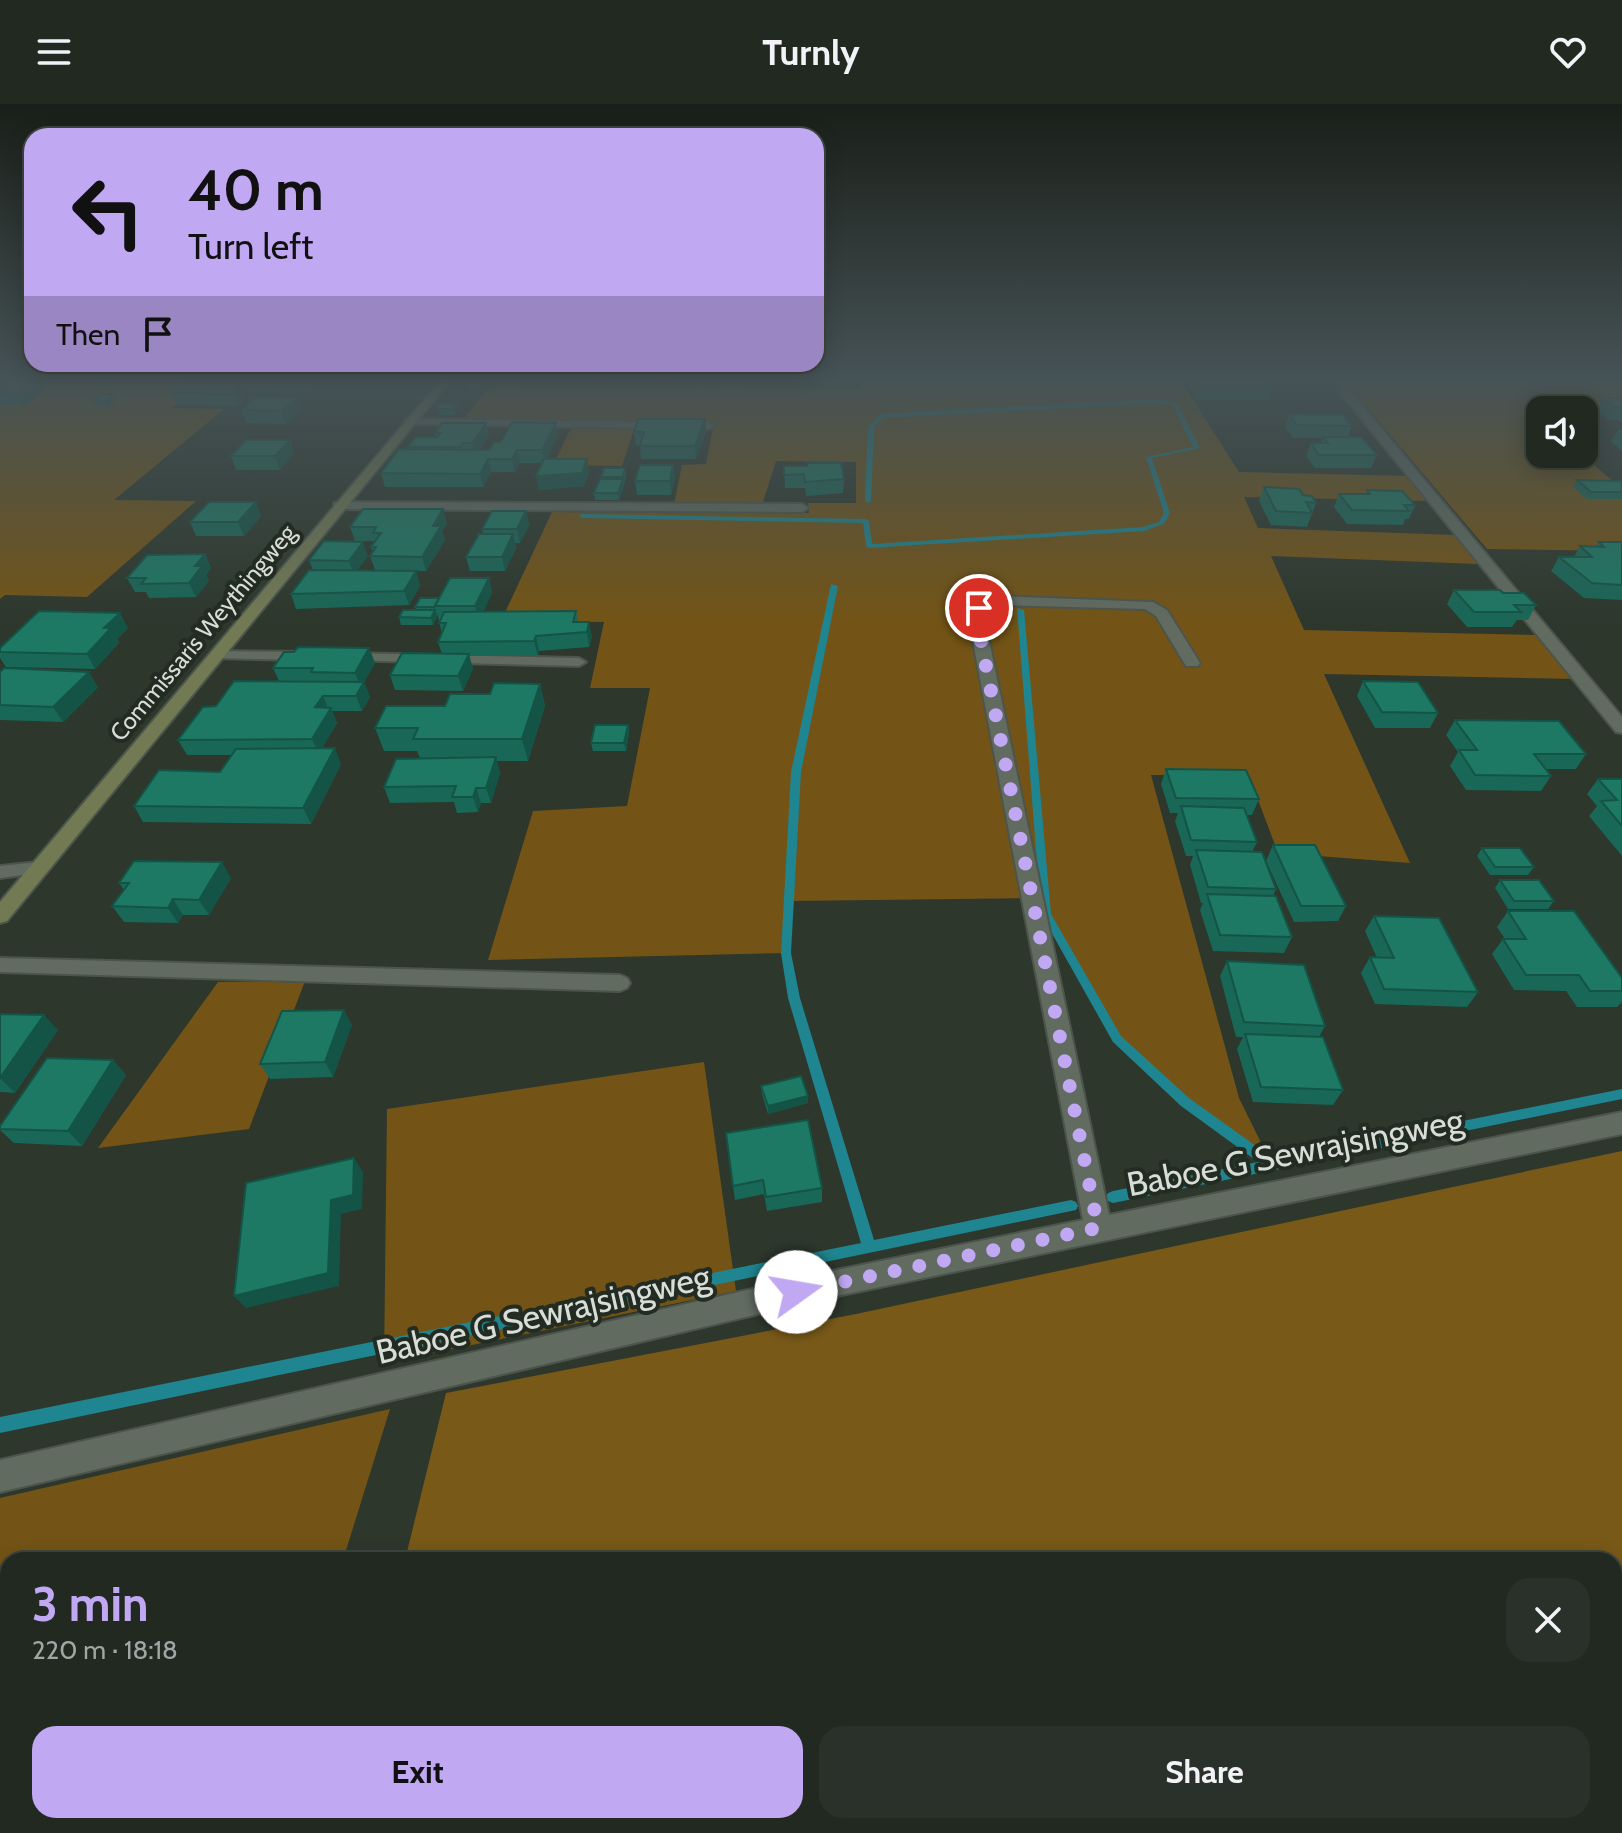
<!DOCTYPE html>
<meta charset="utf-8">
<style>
body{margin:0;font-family:Cabin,sans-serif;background:#2a312a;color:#f1f3f6;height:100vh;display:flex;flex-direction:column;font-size:30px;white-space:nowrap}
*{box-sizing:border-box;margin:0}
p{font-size:26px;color:#a2a6a5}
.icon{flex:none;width:44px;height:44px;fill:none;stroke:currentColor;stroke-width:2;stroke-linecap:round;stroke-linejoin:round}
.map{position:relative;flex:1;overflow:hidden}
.panel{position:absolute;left:0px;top:1448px;width:1622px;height:282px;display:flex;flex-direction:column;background:#222921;border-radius:24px 24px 0 0;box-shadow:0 4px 20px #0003,0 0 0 2px #3f453f}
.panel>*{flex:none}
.banner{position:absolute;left:24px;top:24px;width:800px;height:244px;border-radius:24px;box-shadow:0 4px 20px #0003,0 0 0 2px #3f453f;background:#c0a8f3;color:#111;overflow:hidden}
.controls{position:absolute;left:1526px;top:292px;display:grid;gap:16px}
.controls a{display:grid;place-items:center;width:72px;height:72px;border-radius:16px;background:#222921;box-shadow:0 4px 20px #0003,0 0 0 2px #3f453f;font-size:40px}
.pin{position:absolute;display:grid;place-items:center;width:68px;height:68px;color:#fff;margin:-34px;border:4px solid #fff;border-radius:50%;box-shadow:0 2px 8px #0007}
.me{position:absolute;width:88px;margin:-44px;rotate:77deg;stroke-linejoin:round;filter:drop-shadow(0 0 6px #0008)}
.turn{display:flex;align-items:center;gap:28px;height:168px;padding:0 32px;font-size:36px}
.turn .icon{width:104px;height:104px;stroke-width:2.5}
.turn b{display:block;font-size:56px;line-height:68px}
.then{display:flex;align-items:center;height:76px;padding:0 32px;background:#0003;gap:16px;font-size:30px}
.round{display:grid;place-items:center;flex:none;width:84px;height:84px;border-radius:24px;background:#2a312a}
.headline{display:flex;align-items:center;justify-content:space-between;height:136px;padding:0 32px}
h1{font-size:48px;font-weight:800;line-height:60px;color:#c0a8f3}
.action{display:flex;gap:16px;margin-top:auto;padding:16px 32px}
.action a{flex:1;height:92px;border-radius:24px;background:#c0a8f3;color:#111;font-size:32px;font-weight:800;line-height:92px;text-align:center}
.action a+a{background:#2a312a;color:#f1f3f6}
header{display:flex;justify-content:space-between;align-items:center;height:104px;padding:0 32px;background:#222921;font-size:36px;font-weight:800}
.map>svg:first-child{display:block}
</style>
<header><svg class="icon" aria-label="menu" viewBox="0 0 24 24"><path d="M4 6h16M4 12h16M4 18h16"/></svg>Turnly<svg class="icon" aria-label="heart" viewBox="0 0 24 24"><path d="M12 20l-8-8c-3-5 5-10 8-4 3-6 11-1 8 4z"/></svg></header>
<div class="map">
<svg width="1622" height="1729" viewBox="0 0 1622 1729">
<rect width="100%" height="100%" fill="#2d372c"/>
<!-- green -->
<path fill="#735416" d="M0,277H253L240,287L194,286L172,304L224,305L114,396L196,397L87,493L5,491L0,495Z
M861,277H1622V304L1527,303L1540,315V350H1581L1622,385V447L1487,445L1347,280L1181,277L1239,368L1412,372L1433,397L1244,393L1258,424L1456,431L1478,460L1271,452L1304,526L1539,531L1576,575L1324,570L1410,759L1278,749L1249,672L1151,671L1239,994L1272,1061L1185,998L1117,935L1046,810L1044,794L789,797L786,849L488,856L533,707L627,702L650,584H590L604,518L501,517L552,408L809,409L808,399H856V358L776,357L762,401L674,400L682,361L706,360L714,319L462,317L491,282L860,284Z
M572,322H635L622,362L553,361Z
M305,877L249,1025L98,1044L218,878Z
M704,958L736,1187L384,1259L387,1005Z
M390,1305L343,1456H8V1722H259L257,1729H0V1394Z"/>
<!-- forest -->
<path fill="#795918" d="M1622,1047V1729H417L419,1722H1614V1456H405L446,1289L856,1210Z"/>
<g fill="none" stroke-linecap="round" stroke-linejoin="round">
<!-- stream -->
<path fill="#1f8590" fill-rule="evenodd" d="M1156,295L1177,299L1200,344L1152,354L1170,409L1164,420L1144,427L869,444L866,442L863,419L582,414L579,412L582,410L866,415L869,417L872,440L1143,423L1159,418L1164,409L1146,353L1193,343L1173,301L1156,299L883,314L874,323L871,397L868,399L865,397L868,323L881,310Z
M831,480L838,482L801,668L791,849L800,894L874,1136L1071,1096L1076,1098L1078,1102L1076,1106L0,1329V1313L861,1139L788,894L781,849L791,668Z
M1017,504L1024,506L1051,810L1121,932L1189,994L1274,1055L1622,985V995L1113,1099L1108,1097L1106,1093L1108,1089L1113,1087L1258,1058L1181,1002L1113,938L1041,810Z"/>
<defs>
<path id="service" d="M409,315L709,319L714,322L709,325L405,320V316Z
M217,547L307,548L314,552L307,556L212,554L210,551Z
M347,549L579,554L586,558L579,562L342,556L340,553Z
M39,758L45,760L48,764L45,768L0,774V762Z
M0,854L620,871L627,874L630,879L627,884L620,887L0,868Z"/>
<path id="minor" d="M1338,282H1346L1622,613V629L1616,628L1338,286Z
M339,398L802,400L808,404L802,408L334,405V399Z
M996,492L1153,498L1167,506L1200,559L1198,562H1186L1156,512L1145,505L998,501L986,506L985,517L1109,1111L1622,1008V1030L827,1194L0,1388V1356L827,1168L1083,1116L969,517L974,501Z"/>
<path id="secondary" d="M440,277H450L7,817L0,819V798Z"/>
</defs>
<!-- service casing -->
<use href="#service" stroke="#4c544b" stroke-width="4"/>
<!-- minor casing -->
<use href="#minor" stroke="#4c544b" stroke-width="4"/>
<!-- secondary casing -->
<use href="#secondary" stroke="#4c544b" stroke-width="4"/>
<!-- service -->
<use href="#service" fill="#616b60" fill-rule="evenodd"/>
<!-- minor -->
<use href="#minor" fill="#616b60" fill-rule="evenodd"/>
<!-- secondary -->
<use href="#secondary" fill="#727a54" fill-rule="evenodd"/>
</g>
<!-- wall -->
<path fill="#196756" d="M0,277H40L45,287L23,302H0Z
M245,277H321L322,282L313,290L250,288Z
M339,277H380L350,278Z
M467,277H481L482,281L478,286L467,285L465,279Z
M483,277H592L591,280L484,279Z
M609,277H650L649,280L609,279Z
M674,277H705L704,281L675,280Z
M721,277H761L760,281H721Z
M765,277H806V280H765Z
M817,277H846L845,280H817Z
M1190,277H1266L1272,284L1268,296H1197L1189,281Z
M171,289L246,290L242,293L244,298L238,302L177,301Z
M113,290L116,296L108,303H96L93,297Z
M1602,294H1622V318L1619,316H1608L1596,306Z
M457,300L458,306L455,311H439L437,305Z
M241,306H300L286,320L246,319Z
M1289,310L1352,322L1348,333L1377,351L1371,364H1315L1306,352L1311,339H1321L1323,334H1293L1285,323Z
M705,315L706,328L696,355H641L640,341H636L634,328Z
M486,319L489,332L479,346H489L501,338L558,331L547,355L589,368L584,382L539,386L536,372L542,359H520L515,368H491L483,383H385L381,369L408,345L407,343L436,333L435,329Z
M1618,326H1622V347L1611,338Z
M290,336L294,349L280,366H236L231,352Z
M673,361L675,374L671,391H637L635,377Z
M784,362L844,375L843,389L806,392L805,384H785Z
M625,364L626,370L624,382L619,396H595L594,389L602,375L601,373Z
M1577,376L1622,378V395H1587L1573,383Z
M1264,383L1303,391L1316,399L1307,423L1271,421L1259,397Z
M1367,386L1415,401L1409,415H1405L1403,421L1347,420L1334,403L1339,390H1366Z
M526,407L529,421L520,439H515L516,444L505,467H470L466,453L483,430L482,425Z
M261,412L244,432H196L190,418Z
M447,419L442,427L445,436L426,467H416L420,482L409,501L296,505L291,490L313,466L309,456L368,452L357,466H375L370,452L373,448L371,443L375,437H355L350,423Z
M1599,438H1622V496L1584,494L1551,467L1559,453H1574L1580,442H1596Z
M205,450L211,464L206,471L209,477L196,493L149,494L146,488H135L127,474Z
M489,474L492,489L483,508L576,507L578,518L592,532L589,543L539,547L538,552H469L473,565L463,587L395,586L390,571L442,550L438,538L442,530L437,509V513L433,521H401L399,513L416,506L415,503Z
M1454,486L1503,489L1536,501L1528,516H1517L1512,523H1467L1447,500Z
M128,524L117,535L119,539L95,565L6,563L0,554V544Z
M369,544L375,559L364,578L370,593L362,607H332L337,619L322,644L341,660L311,720L143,718L134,702L220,668L232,651H187L178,636L216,602L279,577L273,564L294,548Z
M0,568L98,583L63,618L0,616Z
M1363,577L1438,609L1430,624H1375L1357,592Z
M540,580L545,602L528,657H497L500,669L491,699H481L478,708L457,709L454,698L390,699L384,683L420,654L417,647H384L375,624L445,602L490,590Z
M1455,616L1586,650L1576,665H1546L1551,672L1541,687L1466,686L1450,662L1458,648L1446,631Z
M628,621L629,629L626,647H593L591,639Z
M1166,665L1259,695L1252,711H1246L1257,738L1252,748L1276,785L1273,792L1292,833L1284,849L1213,847L1200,806L1203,799H1201L1190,761L1193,752H1186L1175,717L1178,709H1170L1161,680Z
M1598,675H1622V752L1589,712L1597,702L1587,690Z
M1273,741L1346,802L1338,817L1294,818L1266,757Z
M1482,744L1534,763L1528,771H1490L1477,752Z
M231,774L209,811H183L178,819L124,818L112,802L124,786L119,779Z
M1500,776L1554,797L1548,805H1508L1495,784Z
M1508,807L1622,874V898L1617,903H1577L1566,887L1514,886L1492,850L1503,835H1505L1497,823Z
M1374,812L1478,888L1467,903L1375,900L1361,869L1370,853L1377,854L1365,827Z
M1227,857L1325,922L1319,933L1343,986L1333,1001L1253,998L1237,945L1243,933H1236L1220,872Z
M0,910L58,926L15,989L0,988Z
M352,921L333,973L270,975L260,960Z
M113,956L126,971L82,1042L14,1039L0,1026V1022Z
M761,982L808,992V999L768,1010L762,990Z
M726,1029L822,1084V1098L767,1107L764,1090L735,1096Z"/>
<!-- shaded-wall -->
<path fill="#145446" d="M37,277H40L45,287L23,302L16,290Z
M311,277H321L322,282L313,290L309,278Z
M479,277H481L482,281L478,286L477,280Z
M241,278L246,290L242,293L244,298L238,302L232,285Z
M113,290L116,296L108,303L105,297Z
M296,294L300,306L286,320L281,307Z
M457,300L458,306L455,311L453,305Z
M705,315L706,328L696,355L695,342Z
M486,319L489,332L475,352L472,339Z
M556,319L558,331L545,359L542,346Z
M290,336L294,349L280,366L275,352Z
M517,346L520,359L515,368L512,355Z
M488,355L491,368L483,383L480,370Z
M587,355L589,368L584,382L539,386L536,372Z
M673,361L675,374L671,391L670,377Z
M623,375L624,382L619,396L618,389Z
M256,398L261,412L244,432L238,418Z
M443,405L447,419L442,427L445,436L426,467L422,453L433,422Z
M526,407L529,421L520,439L517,425Z
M513,430L516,444L505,467L502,453Z
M363,438L368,452L354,471L349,457Z
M205,450L211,464L206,471L209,477L196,493L189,479L195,462Z
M416,467L420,482L409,501L404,487Z
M489,474L492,489L479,517L475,502Z
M435,502L437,513L433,521L431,514L435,506L434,503Z
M120,509L128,524L117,535L119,539L95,565L87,550L104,524Z
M589,518L592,532L589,543L587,528Z
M536,532L539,547L538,552L534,537Z
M369,544L375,559L361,584L355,569Z
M469,550L473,565L463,587L458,572Z
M89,568L98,583L63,618L53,603Z
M364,578L370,593L362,607L356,592Z
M540,580L545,602L528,657L522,635Z
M323,592L329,607L315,603Z
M331,604L337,619L319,650L312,635Z
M628,621L629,629L626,647L624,639Z
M335,644L341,660L311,720L303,704Z
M496,653L500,669L491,699L486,684Z
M476,684L481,699L478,708L473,693Z
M222,758L231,774L209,811L199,796Z
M173,795L183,811L178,819L168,804Z
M344,906L352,921L333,973L325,958Z
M44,911L58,926L15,989L0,974Z
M113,956L126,971L82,1042L68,1027Z
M808,992V999L768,1010V1002Z
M354,1054L363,1068L362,1105L341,1110L339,1182L246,1204L234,1192L331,1096Z"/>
<!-- building -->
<path fill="#1d7864" stroke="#145446" stroke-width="2" d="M0,277H37L16,290L0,289Z
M187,277L241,278L232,285H239L234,290L171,289Z
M258,277H311L309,278Z
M467,277H479L477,280L465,279Z
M1196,277H1266L1272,284L1201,283Z
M100,290H113L105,297H93Z
M257,293L296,294L281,307L241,306Z
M1602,294H1622V303H1615Z
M441,300H457L453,305H437Z
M1289,310L1343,311L1352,322L1297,321Z
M638,315H705L695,342H640L644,328H634Z
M512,318L556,319L542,346H517L512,355H488L480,370L381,369L399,345L489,346L494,338H501Z
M442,319H486L472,339H463L460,343H407L416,333H437L441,329H435Z
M1323,333H1361L1377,351H1319L1311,339H1328Z
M246,336H290L275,352H231Z
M544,355H587L582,369L536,372Z
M807,359H841L844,375L805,378L804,370L784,371V362H807Z
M640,361H673L670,377H635Z
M604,364H625L623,373H601Z
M600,375H623L618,389H594Z
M1577,376L1620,377L1622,378V388H1591Z
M1264,383L1299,385L1303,391L1312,392L1316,399L1306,398L1312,409L1276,407Z
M1367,386L1402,387L1415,401H1404L1409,407L1352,406L1339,390H1370Z
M209,398H256L238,418H190Z
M363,405H443L433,422H441L422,453L370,452L376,443H371L381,429H373L376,423H350Z
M492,407H526L517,425H482Z
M479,430H513L502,453H466Z
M324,437L363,438L349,457L309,456Z
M1599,438H1622V481L1592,479L1559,453H1592L1580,442L1604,443Z
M205,450L195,462H202L189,479L141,480L146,474H127L147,451Z
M309,466L416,467L404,487L291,490Z
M450,474H489L475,502H435Z
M1454,486H1500L1503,489H1524L1536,501H1514L1521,508H1474Z
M420,494H439L434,503H415Z
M403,506H435L431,514L399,513Z
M39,507L120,509L104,524H111L87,550L0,548V544Z
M576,507L573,518H589L587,528L536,532L534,537L438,538L446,519H439L444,508Z
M298,543L369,544L355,569L311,568L313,564H273L284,548H294Z
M402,549L469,550L458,572L390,571Z
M4,564L89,568L53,603L0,601V568Z
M234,577L364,578L356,592H323L315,603L331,604L312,635L178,636L203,603L216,602Z
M1363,577L1418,578L1438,609L1382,608Z
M494,579L540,580L522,635H413L418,624H375L386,602H445L450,590H490Z
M1455,616L1559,617L1586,650H1534L1551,672L1475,671L1459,646H1477Z
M595,621H628L624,639H591Z
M335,644L303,704L134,702L159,666L220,668L236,645Z
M496,653L486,684H476L473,693H452L456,682L384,683L396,655Z
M1166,665L1246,666L1259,695L1176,694Z
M1598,675H1622V722L1601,697L1617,696Z
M1181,702L1244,704L1257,738L1191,736Z
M1273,741H1315L1346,802H1301Z
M1482,744H1520L1534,763H1495Z
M1196,746L1262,748L1276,785L1208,783Z
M134,757L222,758L199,796L173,795L168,804L112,802L129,779H119Z
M1500,776H1539L1554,797H1514Z
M1207,790L1276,792L1292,833L1220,831Z
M1508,807H1574L1622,874V887H1590L1579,871H1526L1503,835H1526Z
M1374,812L1439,814L1478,888L1384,885L1370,853L1394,854Z
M1227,857L1304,861L1325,922L1244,918Z
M344,906L325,958L260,960L282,907Z
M0,910L44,911L0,974Z
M1245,930L1323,933L1343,986L1261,983Z
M47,954L113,956L68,1027L0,1025V1022Z
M801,972L808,992L768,1002L761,982Z
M808,1016L822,1084L766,1093L763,1076L733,1082L726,1029Z
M354,1054L353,1091L331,1096L328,1169L234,1192L246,1079Z"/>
<!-- sky -->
<linearGradient id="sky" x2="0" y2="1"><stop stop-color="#191e18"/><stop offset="0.53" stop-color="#465356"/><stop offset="1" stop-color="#465356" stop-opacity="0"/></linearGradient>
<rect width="1622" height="519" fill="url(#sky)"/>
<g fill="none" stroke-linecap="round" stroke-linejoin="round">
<!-- route -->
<path stroke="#c0a8f3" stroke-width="14" stroke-dasharray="0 25.2" d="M796,1188L1098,1124L977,517L979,504"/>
</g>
<g text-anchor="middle" stroke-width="8" stroke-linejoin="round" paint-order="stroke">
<!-- far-street labels -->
<g font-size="24" fill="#d8ded7" stroke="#232c22">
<text transform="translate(203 529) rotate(-50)" y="8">Commissaris Weythingweg</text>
</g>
<!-- near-street labels -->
<g font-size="34" fill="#d8ded7" stroke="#232c22">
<text transform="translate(1295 1048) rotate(-11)" y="12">Baboe G Sewrajsingweg</text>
<text transform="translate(543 1210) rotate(-13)" y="12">Baboe G Sewrajsingweg</text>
</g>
</g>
</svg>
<div class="controls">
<a><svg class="icon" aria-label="sound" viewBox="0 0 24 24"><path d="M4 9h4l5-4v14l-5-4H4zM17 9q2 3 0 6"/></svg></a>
</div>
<div class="pin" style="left:979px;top:504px;background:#d93025"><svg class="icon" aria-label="arrive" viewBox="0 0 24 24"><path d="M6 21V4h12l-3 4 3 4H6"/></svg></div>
<svg class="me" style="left:796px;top:1188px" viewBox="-20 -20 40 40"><circle r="19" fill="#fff"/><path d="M0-13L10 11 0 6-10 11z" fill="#c0a8f3"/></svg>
<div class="banner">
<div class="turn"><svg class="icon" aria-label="left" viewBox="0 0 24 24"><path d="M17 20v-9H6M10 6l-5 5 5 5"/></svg><div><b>40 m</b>Turn left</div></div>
<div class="then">Then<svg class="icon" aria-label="arrive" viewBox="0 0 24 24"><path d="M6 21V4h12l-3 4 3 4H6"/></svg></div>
</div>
<section class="panel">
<div class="headline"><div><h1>3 min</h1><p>220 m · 18:18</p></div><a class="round"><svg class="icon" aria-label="close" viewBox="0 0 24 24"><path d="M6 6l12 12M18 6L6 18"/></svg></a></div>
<div class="action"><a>Exit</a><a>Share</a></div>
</section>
</div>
